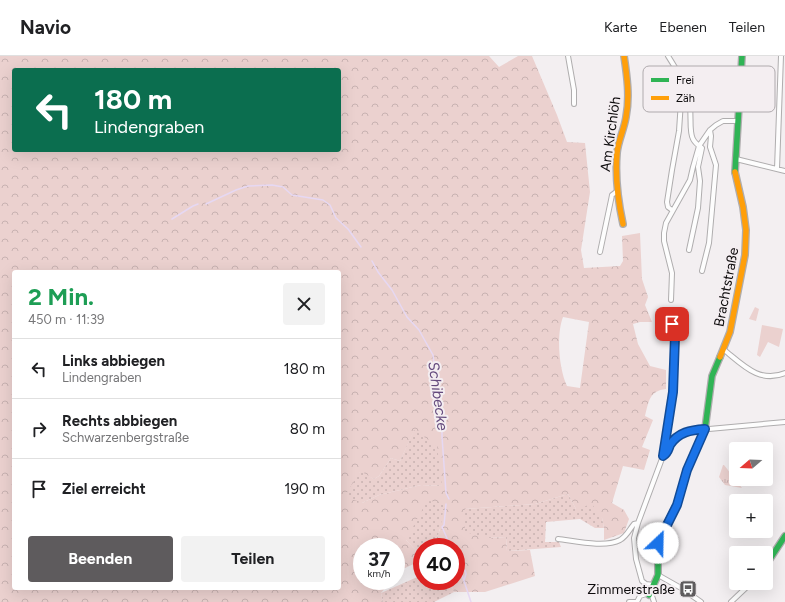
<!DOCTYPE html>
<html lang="de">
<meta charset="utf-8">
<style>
body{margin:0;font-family:Figtree,sans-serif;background:#f2f2f2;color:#202124;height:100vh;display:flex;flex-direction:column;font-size:15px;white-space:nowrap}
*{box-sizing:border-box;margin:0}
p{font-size:13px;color:#757577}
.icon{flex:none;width:22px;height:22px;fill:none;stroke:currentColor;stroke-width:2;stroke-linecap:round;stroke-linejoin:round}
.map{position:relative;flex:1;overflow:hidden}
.details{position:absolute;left:12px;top:214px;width:329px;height:320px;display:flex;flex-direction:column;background:#fff;border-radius:4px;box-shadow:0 4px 16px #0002}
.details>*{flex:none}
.banner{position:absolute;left:12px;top:12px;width:329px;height:84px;border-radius:4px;box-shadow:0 4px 16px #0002;background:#0b6e4f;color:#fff;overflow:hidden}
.needle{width:26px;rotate:251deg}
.controls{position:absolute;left:729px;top:386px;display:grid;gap:8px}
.controls a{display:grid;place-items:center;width:44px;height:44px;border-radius:4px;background:#fff;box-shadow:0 4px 16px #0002;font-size:20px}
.speed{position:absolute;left:353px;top:482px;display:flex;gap:8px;font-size:20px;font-weight:700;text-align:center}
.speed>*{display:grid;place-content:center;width:52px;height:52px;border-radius:50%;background:#fff;box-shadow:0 4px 16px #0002;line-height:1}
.speed small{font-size:10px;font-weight:400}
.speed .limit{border:6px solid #d22;background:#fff;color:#111}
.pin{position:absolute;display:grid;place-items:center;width:34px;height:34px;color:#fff;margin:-17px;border-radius:8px;box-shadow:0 2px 6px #0006}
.me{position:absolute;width:44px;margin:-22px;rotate:24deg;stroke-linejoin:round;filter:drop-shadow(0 0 3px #0008)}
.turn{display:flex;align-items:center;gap:14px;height:84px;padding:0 16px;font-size:18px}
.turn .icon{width:52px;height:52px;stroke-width:2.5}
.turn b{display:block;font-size:28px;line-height:34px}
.round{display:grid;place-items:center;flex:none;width:42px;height:42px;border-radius:4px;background:#f2f2f2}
.overview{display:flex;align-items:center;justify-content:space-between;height:68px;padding:0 16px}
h1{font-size:24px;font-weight:700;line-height:30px;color:#1e9e55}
.button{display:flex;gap:8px;margin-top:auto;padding:8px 16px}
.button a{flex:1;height:46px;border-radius:4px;background:#5e5b5d;color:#fff;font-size:16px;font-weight:700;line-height:46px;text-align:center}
.button a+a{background:#f2f2f2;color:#202124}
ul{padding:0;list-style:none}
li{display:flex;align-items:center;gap:12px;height:60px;padding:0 16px;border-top:1px solid #e0e0e0}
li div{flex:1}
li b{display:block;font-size:15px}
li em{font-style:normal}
header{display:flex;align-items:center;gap:24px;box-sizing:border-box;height:56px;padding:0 20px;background:#fff;border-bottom:1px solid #e0e0e0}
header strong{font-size:19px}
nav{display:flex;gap:22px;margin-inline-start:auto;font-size:14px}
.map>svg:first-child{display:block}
</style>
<header>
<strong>Navio</strong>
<nav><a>Karte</a><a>Ebenen</a><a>Teilen</a></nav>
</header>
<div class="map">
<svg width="785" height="546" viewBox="0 0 785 546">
<defs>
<pattern id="grass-tufts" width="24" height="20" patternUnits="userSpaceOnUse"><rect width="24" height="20" fill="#ebd1cf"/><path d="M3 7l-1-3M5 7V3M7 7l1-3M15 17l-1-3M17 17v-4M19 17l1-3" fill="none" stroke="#c8b2b1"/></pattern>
<pattern id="forest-crowns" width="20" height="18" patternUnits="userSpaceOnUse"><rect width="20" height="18" fill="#ebd1cf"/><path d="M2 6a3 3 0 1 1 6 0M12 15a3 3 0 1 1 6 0" fill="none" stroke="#c8b2b1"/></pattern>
<pattern id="garden-dots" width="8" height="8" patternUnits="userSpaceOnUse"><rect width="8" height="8" fill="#ebd1cf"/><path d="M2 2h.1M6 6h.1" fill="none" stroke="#c8b2b1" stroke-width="1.8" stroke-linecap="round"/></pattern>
</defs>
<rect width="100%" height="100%" fill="#f3eff1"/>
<!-- grass -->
<path fill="url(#grass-tufts)" d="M723,409H724L742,432L725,429L719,421Z"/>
<!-- forest -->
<path fill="url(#forest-crowns)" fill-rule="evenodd" d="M0,0H489L499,11L518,0H532L557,59L567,86L585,87L590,136L581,194L584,212L620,210L623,205L622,180L640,177L642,223L648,241L645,249L652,266H640L633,268L638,288L650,310L666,314V333C649,335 649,345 645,360L653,364L642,391L650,394L644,414L623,410L612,447L624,454L629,463L624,477L604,484V472L602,462L576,453L568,438L535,448L465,453L489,482L506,481L507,495L530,494L535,520L485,536H454L450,525H456V491H440L436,484L440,473L406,484L422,501V504L401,514L396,520V491H362V525H391L381,537L383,546H0ZM14,14H339V94H14ZM14,216H339V532H14ZM563,261L589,266L580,332L567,330C559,313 556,279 563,261ZM414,375L442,430L421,429L379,439L362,447L359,416L374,423L379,420L391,402L400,405Z"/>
<!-- park -->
<path fill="#ebd1cf" d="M755,251L759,253L756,265L749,263Z
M762,269L783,273L779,291L768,286L760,301L757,299Z"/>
<!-- garden -->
<path fill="url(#garden-dots)" d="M414,374L437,390L442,430L421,429L379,439L362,447L345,440L360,415L374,423L379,420L391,402L400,405Z
M568,438L576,453L592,448L602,462L604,472H595L580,463L546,466L545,486H559L561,491L507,495L506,481L489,482L465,476V453L535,448Z
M427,445L444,446C442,462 441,478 432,491H422V501L406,484Z
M422,519V525H450L454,536L434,546H383L381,537Z"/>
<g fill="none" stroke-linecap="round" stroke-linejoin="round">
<!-- stream -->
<path stroke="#e6d8f3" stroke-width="1.5" d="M206,148L236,134L248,130L272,129L283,131L292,139L323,144L330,149L336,162L348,173L361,191
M172,163L193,150L198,148
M372,205L378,216L392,234L407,261L419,274L433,299L435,316L442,352V381L446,437L449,443
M446,448L444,469L442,471L451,491
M456,508L462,519L471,546
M464,524L466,518L465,514"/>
<defs>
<path id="street" d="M568,0L574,34V48
M668,0C676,12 683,26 688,40C693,52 688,75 693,83C695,87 699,90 702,92L698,111L700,125L698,152L689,194
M736,103L785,115
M777,113L781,0
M672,154L668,151L667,146L672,114L679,75L681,45L678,28L679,22
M600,196L611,144L612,139L616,136
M702,215L709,187L716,109L710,91L711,80L710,74
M671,244L672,217L664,185V177L666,167L690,124L693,111L699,90L710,74L716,69L723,65H738
M723,293C742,308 759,328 785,317
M663,400C668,397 668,393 671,388C675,383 681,378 687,375L785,366
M558,483C575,485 605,492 620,484C627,480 629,474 634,468L638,467
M658,519L681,532L701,546
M654,529L646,528L642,525L636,503L634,482L638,467L663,400L673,336L675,280L672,268
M629,546H637
M637,546L640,540L646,538L652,540L654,546
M731,546L751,527"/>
<path id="fast" d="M735,116L742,0
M766,509L785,480
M649,539L658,519V491L660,481L677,449L687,414L705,373L712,320L720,301"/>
<path id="slow" d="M623,168C618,145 615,121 617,97C618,85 624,74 626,61C630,41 627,20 624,0
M720,301L730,276L745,199L746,174L743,151L735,116"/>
</defs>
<!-- street casing -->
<use href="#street" stroke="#afadae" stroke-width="6"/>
<!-- fast casing -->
<use href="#fast" stroke="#afadae" stroke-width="8"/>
<!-- slow casing -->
<use href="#slow" stroke="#afadae" stroke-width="8"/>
<!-- street -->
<use href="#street" stroke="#fdfdfd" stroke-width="4"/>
<!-- fast -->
<use href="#fast" stroke="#30b455" stroke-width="5.5"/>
<!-- slow -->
<use href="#slow" stroke="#ff9f0a" stroke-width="5.5"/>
</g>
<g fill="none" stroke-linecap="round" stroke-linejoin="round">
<defs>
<path id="route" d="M658,487L677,449L687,414L705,373C691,374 678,376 670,389C668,394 668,397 663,400L673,336L675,280L672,268"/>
</defs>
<!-- route casing -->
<use href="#route" stroke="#114b97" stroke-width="10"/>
<!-- route -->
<use href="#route" stroke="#1a73e8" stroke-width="7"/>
</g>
<!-- icons -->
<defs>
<symbol id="bus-square" viewBox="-11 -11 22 22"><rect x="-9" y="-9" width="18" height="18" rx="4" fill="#5e5b5d" stroke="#f4eef1"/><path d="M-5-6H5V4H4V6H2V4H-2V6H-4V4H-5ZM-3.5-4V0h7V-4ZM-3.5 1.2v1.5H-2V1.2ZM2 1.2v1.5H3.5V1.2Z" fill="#fff"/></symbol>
</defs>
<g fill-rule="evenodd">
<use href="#bus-square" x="678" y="523" width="20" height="20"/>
</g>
<g text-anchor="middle" stroke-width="4" stroke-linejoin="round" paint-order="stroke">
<!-- street labels -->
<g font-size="14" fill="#0e0c0d" stroke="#f4eef1">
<text transform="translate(610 78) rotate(-82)" y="5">Am Kirchlöh</text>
<text transform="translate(726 231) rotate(-79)" y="5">Brachtstraße</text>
</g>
<!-- poi labels -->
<g font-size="14" fill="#0e0c0d" stroke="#f4eef1" text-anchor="end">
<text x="675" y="538">Zimmerstraße</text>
</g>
<!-- water labels -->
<g font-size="15" font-style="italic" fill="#644a7d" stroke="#f4eef1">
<text transform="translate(438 340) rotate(82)" y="5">Schibecke</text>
</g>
</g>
<!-- legend -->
<rect x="643" y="10" width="132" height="46" rx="6" fill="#f4eef1" stroke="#afaaad" stroke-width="1"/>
<rect x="651" y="22" width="18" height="4" fill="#30b455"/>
<rect x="651" y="40" width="18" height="4" fill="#ff9f0a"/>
<g font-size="11" fill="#0e0c0d">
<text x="676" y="28">Frei</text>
<text x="676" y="46">Zäh</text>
</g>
</svg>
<div class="controls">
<a><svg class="needle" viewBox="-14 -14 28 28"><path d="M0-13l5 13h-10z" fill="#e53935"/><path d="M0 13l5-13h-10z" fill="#757577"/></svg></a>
<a>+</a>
<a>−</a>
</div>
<div class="speed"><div>37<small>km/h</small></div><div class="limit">40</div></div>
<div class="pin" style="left:672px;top:268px;background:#d93025"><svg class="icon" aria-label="arrive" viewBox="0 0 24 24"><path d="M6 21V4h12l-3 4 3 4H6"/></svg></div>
<svg class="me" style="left:658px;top:487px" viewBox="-20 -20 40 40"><circle r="19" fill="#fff"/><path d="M0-13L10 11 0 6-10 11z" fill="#1a73e8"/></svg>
<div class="banner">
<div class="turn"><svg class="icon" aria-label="left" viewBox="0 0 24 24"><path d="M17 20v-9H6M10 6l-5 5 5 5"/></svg><div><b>180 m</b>Lindengraben</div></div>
</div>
<section class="details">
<div class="overview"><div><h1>2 Min.</h1><p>450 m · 11:39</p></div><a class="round"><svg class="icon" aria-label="close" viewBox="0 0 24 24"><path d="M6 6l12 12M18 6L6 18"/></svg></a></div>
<ul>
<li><svg class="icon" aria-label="left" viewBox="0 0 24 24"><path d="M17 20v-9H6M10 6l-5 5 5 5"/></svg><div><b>Links abbiegen</b><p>Lindengraben</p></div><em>180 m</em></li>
<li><svg class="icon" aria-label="right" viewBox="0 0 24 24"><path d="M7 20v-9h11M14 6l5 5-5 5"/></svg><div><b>Rechts abbiegen</b><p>Schwarzenbergstraße</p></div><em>80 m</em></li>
<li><svg class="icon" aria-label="arrive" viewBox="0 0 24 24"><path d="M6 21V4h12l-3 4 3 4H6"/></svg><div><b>Ziel erreicht</b></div><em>190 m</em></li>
</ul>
<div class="button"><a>Beenden</a><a>Teilen</a></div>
</section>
</div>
